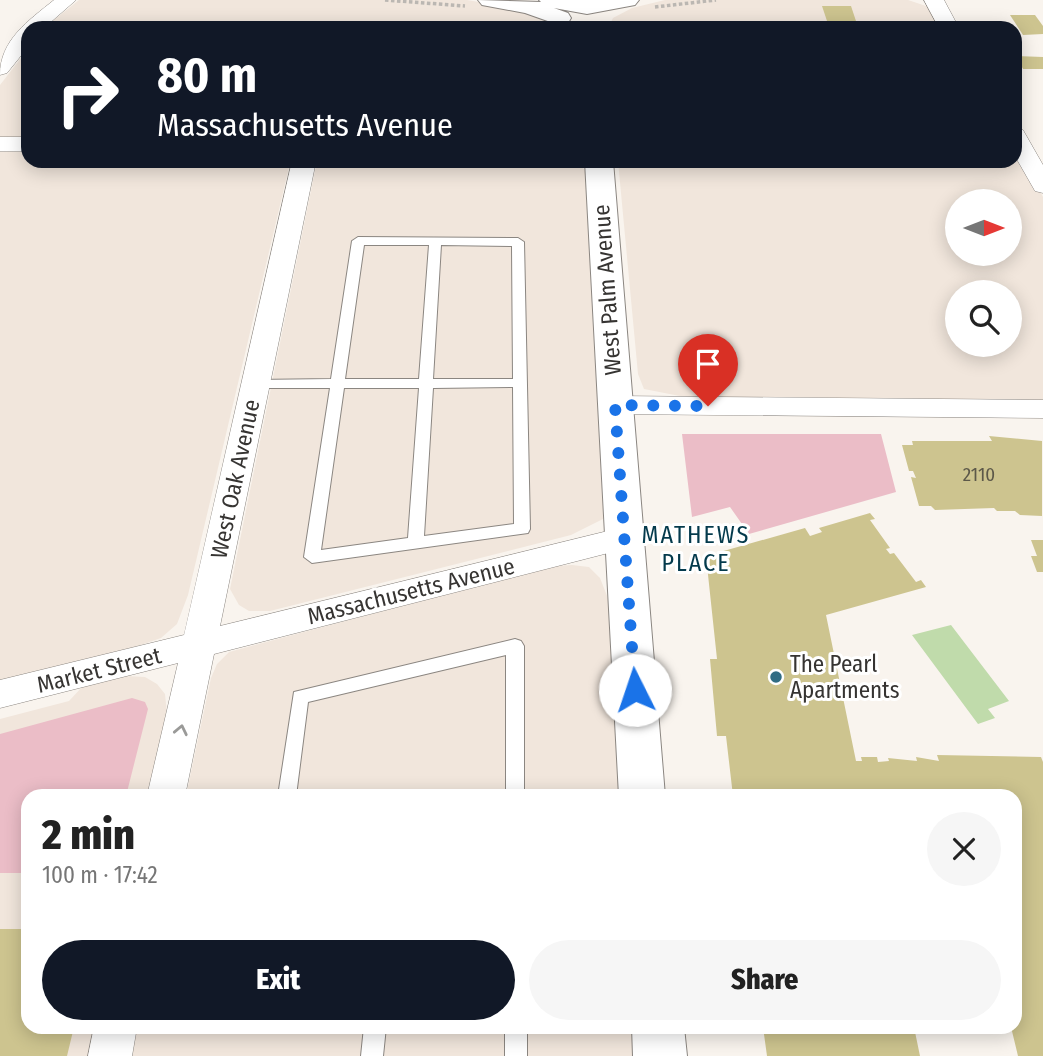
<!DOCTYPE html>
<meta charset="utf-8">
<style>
body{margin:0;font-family:"Fira Sans Condensed",sans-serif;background:#f6f6f6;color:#222;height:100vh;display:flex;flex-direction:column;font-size:26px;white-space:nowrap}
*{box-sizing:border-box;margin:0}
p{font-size:23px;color:#767676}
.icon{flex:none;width:38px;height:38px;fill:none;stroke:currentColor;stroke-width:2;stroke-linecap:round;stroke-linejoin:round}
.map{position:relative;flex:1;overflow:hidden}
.side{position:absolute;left:21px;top:789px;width:1001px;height:245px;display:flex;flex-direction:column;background:#fff;border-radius:21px;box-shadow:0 4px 18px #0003}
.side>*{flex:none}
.guide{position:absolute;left:21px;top:21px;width:1001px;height:147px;border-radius:21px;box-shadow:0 4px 18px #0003;background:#111827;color:#fff;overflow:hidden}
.needle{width:46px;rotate:90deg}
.fabs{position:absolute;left:945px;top:189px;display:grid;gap:14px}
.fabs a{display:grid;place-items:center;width:77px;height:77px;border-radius:50%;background:#fff;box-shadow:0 4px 18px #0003;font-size:35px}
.pin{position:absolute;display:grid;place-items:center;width:60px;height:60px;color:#fff;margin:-72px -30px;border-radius:50% 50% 50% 0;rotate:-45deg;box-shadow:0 0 7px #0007}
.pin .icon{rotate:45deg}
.me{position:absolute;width:77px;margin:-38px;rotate:356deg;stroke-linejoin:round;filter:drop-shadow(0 0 5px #0008)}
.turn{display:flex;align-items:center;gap:24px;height:147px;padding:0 21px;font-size:32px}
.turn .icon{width:91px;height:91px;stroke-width:2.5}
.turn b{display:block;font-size:49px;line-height:60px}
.round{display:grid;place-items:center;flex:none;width:74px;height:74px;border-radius:37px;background:#f6f6f6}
.head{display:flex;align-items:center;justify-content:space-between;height:119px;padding:0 21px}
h1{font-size:42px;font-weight:800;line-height:52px}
.button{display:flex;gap:14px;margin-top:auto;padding:14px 21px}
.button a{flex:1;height:80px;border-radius:42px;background:#111827;color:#fff;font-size:28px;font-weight:800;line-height:80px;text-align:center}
.button a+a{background:#f6f6f6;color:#222}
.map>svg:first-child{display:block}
</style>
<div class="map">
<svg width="1043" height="1056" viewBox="0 0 1043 1056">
<rect width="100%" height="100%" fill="#f9f4ee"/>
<!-- built -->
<path fill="#f1e6dc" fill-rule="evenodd" d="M79,0H467L537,12L559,28H44Z
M665,0H908L929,7L943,28H608L613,18L632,8Z
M28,49V141H0V85Z
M1015,140L1043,197V400L685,397L644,389L638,374L618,161H1015ZM957,201H1010V254H957ZM957,292H1010V345H957Z
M0,152H28V161L290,163L188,595L177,624L161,638L132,648L0,682Z
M321,161H579L585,171L607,504L603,519L571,535L270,611H249L239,605L230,589L316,166Z
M572,565L589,567L600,578L611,606L620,796H186L211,678L217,664L229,652L552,566Z
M126,676L145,677L157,684L165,694L167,714L148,796H28V1027H95L88,1056H0V719L69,701L83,686Z
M136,1027H631L633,1056H130Z"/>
<!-- green -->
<path fill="#ebbdc7" d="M682,434H881L896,492L749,534L730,507L692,517Z
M132,698L145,702L148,709L126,796H28V873H0V734Z"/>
<!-- water -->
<path fill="#c0dbab" d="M951,625L1009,701L988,709L995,718L978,724L912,635Z"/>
<!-- building -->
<path fill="#cdc48f" d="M822,6H851L857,24H828Z
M1010,15H1035L1043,26V34L1023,35Z
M1016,56L1043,57V69H1023Z
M989,436L1042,441V516L1020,515L1015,511H997L994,508L935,510L931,506H919L911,477L916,478L913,471H909L902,445H913L912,441H992Z
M870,513L875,519L870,520L890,548L886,549L890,554L894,553L916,582L921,580L926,587L826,615L856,761H862L861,757H877L878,762L889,761L888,758L917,761L916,757L939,761L937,755L1041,757L1043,762V1056H1018L1011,1027H1015V796H733L726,736H717L710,659H717L706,556L805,528L810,536L822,532L819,528Z
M1031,540H1043V572H1037L1031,556H1037Z
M0,929H28V1027H74L67,1056H0Z
M763,1027H914L920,1056H767Z"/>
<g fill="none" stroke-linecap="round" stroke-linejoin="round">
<defs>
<path id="service" d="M358,237L518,238L524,242L530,529L528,533L312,563L304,557L330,388H255L248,384L255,380L331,379L352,241ZM364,245H429L419,379H345ZM441,245L512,246L513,379H433ZM513,387L514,524L424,536L433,388ZM344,388H419L408,538L321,550Z
M515,639L521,641L524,646V796H506V655L308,702L296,796H278L294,692Z
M364,1027H386L383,1056H361Z
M505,1027H527V1056H505Z"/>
<path id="minor" d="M54,0H76L44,28H28V47L7,73L0,75C0,40 28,21 54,0Z
M924,0H944L959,28H939Z
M1015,128L1023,130L1043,165V193L1035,191L1015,156Z
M0,137H28V151H0Z
M292,161H316L220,626L624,527L635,530L640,538L635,546L624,549L214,654L185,796H147L178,663L0,708V680L184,635Z
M615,396L1043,400V418L615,414L605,412L601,405L605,398Z
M94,1027H137L132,1056H88Z"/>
<path id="tertiary" d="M478,0L541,2L539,0H639L635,5L587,14L554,8L568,13L571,18L568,23L559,25L525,13L482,5Z
M585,161H613L665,796H619Z
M632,1027H684L687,1056H633Z"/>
</defs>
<!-- service casing -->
<use href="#service" stroke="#8b8681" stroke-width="2"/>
<!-- minor casing -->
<use href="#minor" stroke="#8b8681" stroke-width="1"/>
<!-- tertiary casing -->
<use href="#tertiary" stroke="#8b8681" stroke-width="2"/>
<!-- path -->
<path stroke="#bbb7b2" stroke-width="3.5" stroke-dasharray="3.5 2.5" stroke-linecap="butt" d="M385,0L465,6
M655,7L716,0"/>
<!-- service -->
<use href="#service" fill="#fff" fill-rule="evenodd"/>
<!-- minor -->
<use href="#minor" fill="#fff" fill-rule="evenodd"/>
<!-- tertiary -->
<use href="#tertiary" fill="#fff" fill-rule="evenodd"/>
</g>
<!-- one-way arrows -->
<defs><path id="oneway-chevron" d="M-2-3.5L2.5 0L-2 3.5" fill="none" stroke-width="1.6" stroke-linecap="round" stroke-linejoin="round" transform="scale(1.75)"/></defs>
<use stroke="#9a9a98" href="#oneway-chevron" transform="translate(181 730) rotate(-78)"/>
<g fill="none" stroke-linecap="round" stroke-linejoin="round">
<!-- route -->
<path stroke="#1a73e8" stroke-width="12" stroke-dasharray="0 21.6" d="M635,690L615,405L708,406"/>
</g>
<!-- markers -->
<circle fill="#306c83" stroke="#fff" stroke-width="2.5" cx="776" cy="677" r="7"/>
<g text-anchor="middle" stroke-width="6" stroke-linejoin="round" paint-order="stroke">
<!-- number labels -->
<g font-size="19" fill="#5c5849">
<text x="979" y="481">2110</text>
</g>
<!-- street labels -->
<g font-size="23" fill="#363432" stroke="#fff">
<text transform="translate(607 290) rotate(-94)" y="8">West Palm Avenue</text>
<text transform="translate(235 479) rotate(-78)" y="8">West Oak Avenue</text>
<text transform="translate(411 591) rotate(-14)" y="8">Massachusetts Avenue</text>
<text transform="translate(99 670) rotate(-14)" y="8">Market Street</text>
</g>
<!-- poi labels -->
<g font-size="23" fill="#363432" stroke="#fff" text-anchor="start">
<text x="790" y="672">The Pearl<tspan x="790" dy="26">Apartments</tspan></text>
</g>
<!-- neighbourhood labels -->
<g font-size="24" letter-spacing="2" fill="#043a4c" stroke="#fff">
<text x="696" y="543">MATHEWS<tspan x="696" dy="28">PLACE</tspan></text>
</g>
</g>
</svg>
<div class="fabs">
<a><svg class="needle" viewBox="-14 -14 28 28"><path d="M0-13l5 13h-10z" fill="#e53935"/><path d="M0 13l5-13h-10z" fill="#767676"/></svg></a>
<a><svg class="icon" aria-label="search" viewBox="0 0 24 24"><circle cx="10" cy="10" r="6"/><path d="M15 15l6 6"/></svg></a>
</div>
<div class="pin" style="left:708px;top:406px;background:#d93025"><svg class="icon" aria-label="arrive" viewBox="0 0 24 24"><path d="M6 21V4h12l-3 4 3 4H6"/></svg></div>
<svg class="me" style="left:635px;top:690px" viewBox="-20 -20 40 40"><circle r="19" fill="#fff"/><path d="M0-13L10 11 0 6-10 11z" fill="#1a73e8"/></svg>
<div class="guide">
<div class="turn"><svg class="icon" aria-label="right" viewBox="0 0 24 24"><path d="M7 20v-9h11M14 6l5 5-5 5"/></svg><div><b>80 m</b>Massachusetts Avenue</div></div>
</div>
<section class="side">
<div class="head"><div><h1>2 min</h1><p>100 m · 17:42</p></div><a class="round"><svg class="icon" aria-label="close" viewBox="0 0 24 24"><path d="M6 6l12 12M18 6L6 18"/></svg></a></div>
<div class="button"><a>Exit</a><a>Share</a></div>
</section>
</div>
